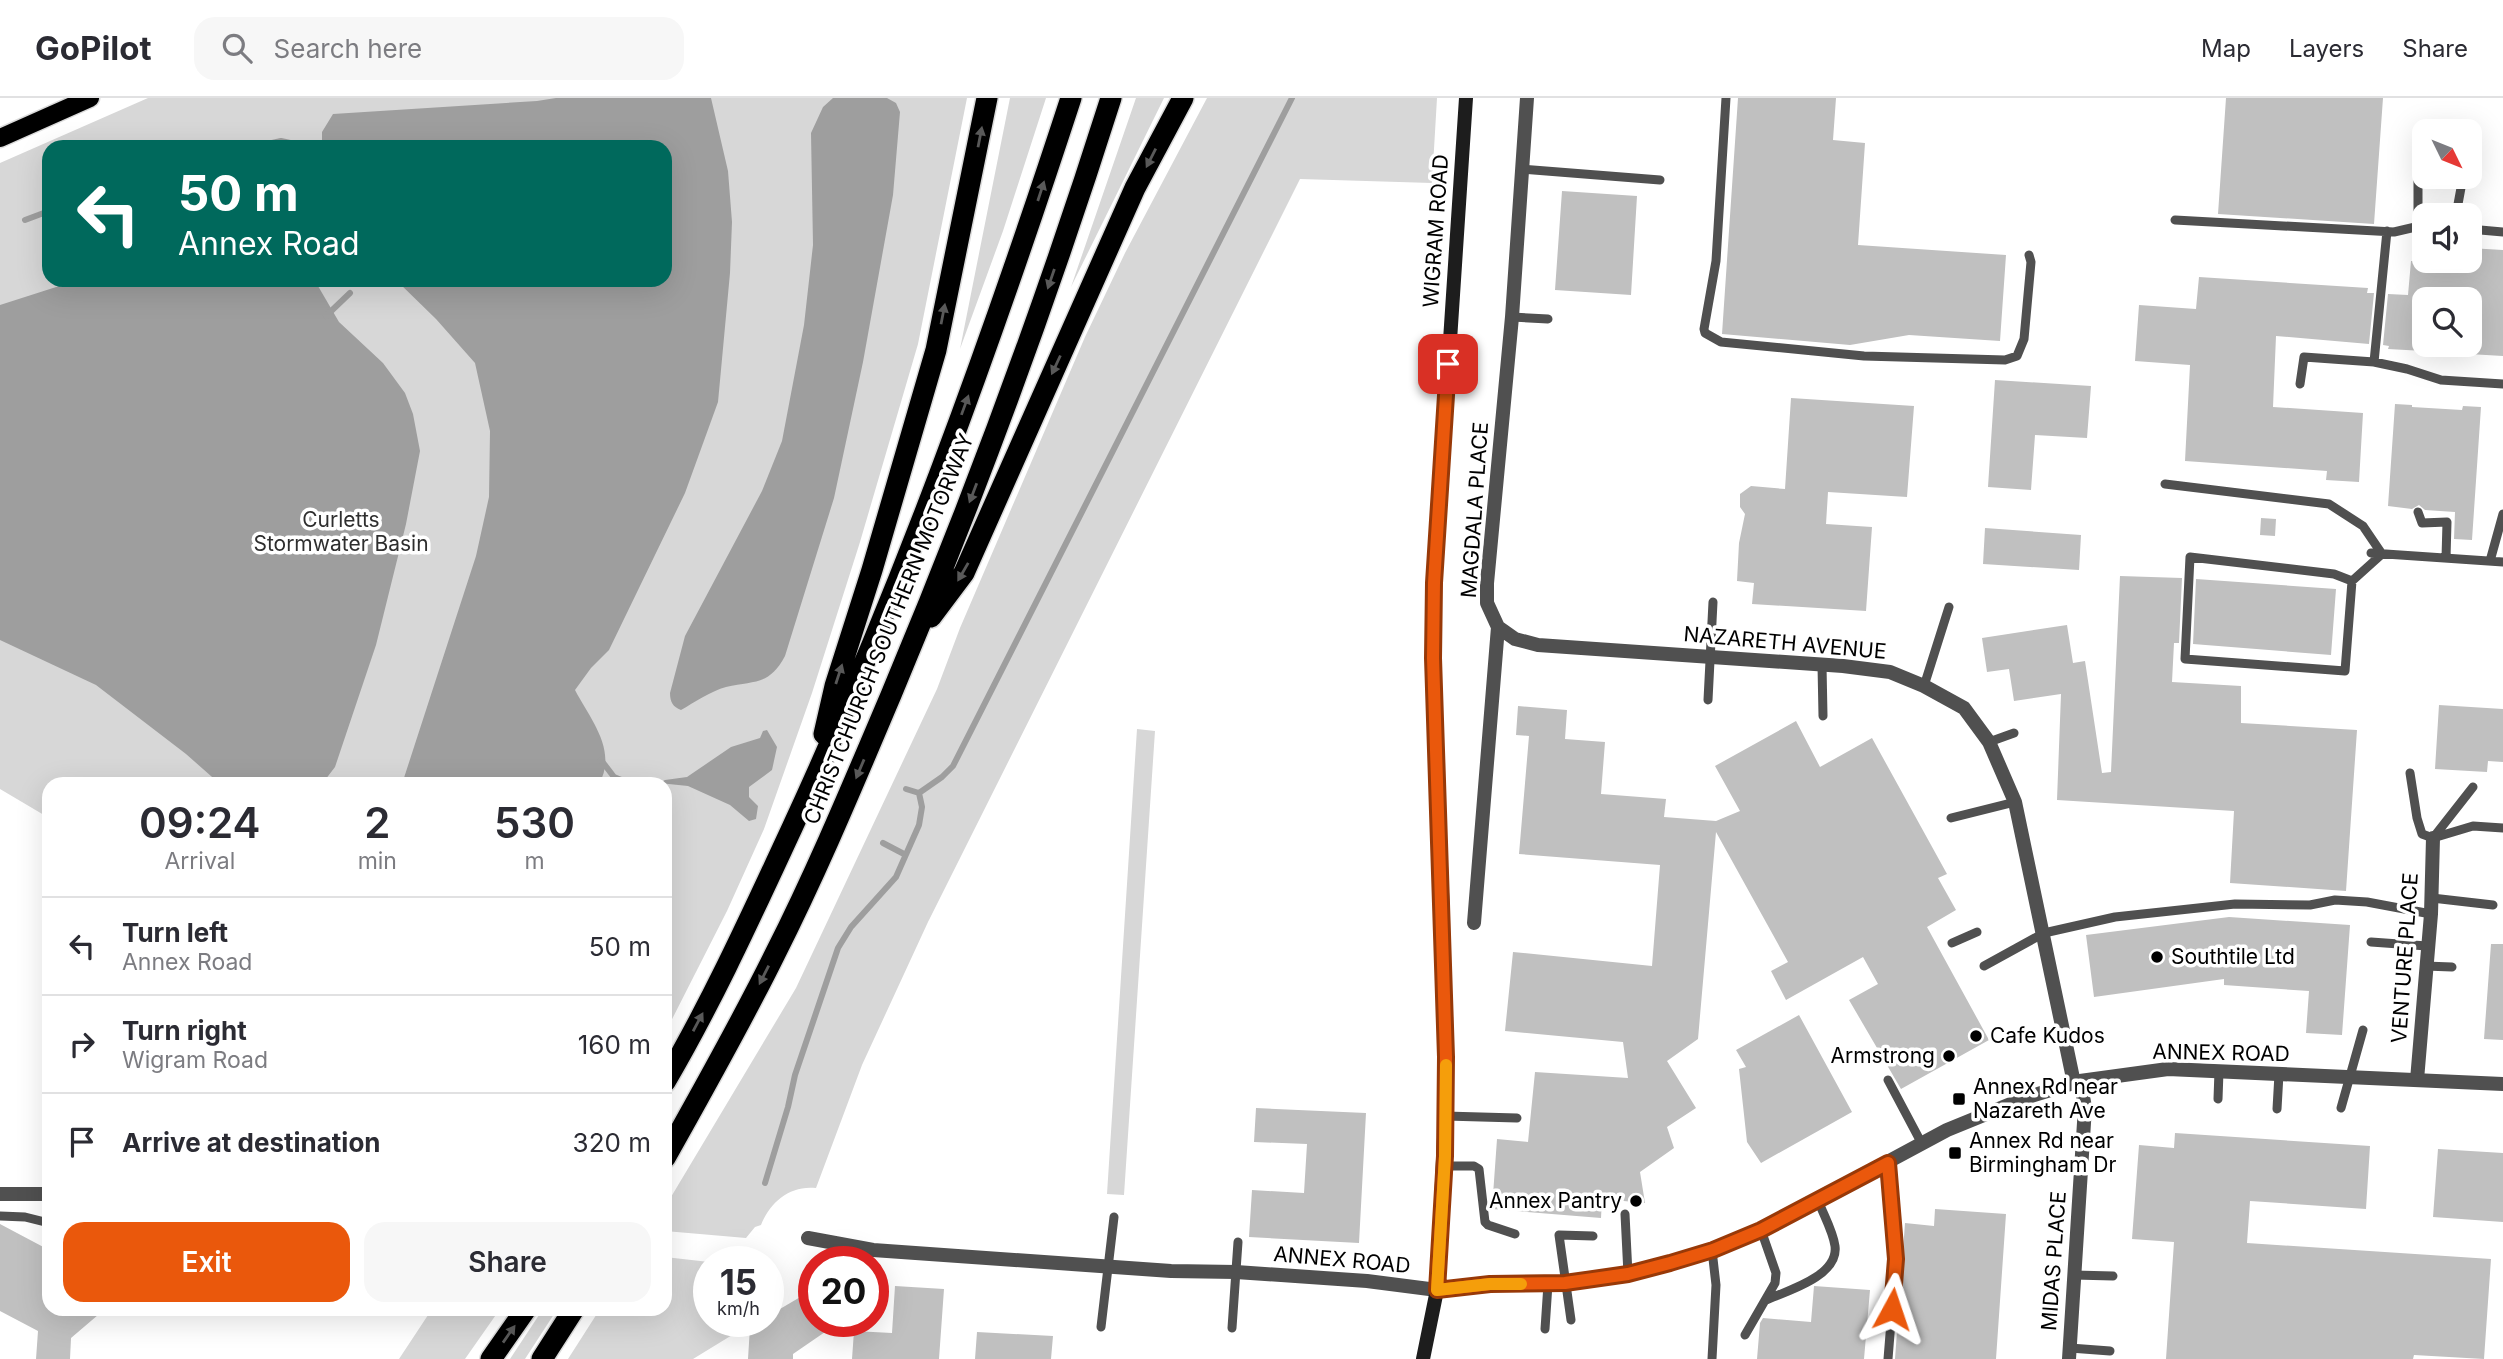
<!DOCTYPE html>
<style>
body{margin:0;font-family:Inter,sans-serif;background:#f7f7f7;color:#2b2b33;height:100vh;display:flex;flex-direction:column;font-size:26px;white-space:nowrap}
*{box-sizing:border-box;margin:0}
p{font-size:23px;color:#7c7c81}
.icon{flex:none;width:38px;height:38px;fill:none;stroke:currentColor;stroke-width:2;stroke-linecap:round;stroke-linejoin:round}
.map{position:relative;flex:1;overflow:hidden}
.side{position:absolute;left:42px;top:679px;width:630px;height:539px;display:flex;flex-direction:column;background:#fff;border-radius:21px;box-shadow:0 7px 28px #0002}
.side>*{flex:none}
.hud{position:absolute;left:42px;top:42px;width:630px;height:147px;border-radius:21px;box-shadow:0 7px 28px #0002;background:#00695c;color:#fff;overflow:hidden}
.needle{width:46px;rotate:133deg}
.tools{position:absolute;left:2412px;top:21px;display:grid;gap:14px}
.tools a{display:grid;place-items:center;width:70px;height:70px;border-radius:14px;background:#fff;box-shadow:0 7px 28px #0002;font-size:35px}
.speed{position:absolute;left:693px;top:1148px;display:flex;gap:14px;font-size:35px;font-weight:700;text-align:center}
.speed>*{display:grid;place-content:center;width:91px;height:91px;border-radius:50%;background:#fff;box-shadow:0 7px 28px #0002;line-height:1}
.speed small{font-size:18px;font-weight:400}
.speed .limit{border:10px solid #d22;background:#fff;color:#111}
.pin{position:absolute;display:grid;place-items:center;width:60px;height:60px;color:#fff;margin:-30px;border-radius:14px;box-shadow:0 4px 10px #0006}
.me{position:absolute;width:77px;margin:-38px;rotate:5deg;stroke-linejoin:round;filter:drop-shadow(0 0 5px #0008)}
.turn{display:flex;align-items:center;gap:24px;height:147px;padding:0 21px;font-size:32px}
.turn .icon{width:91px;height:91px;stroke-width:2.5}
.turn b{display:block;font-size:49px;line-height:60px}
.eta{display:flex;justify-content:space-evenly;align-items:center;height:119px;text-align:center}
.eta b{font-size:42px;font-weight:600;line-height:49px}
.action{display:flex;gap:14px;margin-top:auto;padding:14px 21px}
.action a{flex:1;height:80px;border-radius:21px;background:#ea580c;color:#fff;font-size:28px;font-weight:600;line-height:80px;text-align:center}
.action a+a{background:#f7f7f7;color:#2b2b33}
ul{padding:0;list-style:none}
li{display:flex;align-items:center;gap:21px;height:98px;padding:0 21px;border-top:2px solid #e1e1e2}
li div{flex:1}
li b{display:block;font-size:26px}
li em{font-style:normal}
header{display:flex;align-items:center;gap:42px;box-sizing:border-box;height:98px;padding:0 35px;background:#fff;border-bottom:2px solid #e1e1e2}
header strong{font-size:33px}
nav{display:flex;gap:38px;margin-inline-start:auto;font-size:24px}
.search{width:490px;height:63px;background:#f7f7f7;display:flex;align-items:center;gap:18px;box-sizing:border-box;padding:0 24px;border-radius:21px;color:#7c7c81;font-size:26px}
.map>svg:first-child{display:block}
</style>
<header>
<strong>GoPilot</strong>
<div class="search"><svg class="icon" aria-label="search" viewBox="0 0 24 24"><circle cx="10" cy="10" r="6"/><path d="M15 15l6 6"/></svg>Search here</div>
<nav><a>Map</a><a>Layers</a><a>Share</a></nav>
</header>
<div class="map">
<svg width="2503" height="1261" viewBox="0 0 2503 1261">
<rect width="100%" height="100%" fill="#fff"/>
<!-- green -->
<path fill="#d7d7d7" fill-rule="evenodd" d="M148,0H967L918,246L860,444L812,595L764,731L727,813L665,935V686H49V720L0,691V65ZM49,49H665V182H49Z
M1010,0H1046L1003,133L960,251Z
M1136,0H1164L1071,189Z
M1207,0H1437L1432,85L1300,81L928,824L862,967L816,1090C790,1087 770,1104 761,1127L755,1129L746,1140L665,1133V1109L796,890L937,591L960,530L1085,239L1125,155Z
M1137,631L1155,633L1124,1097L1107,1096Z
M665,1159L709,1164V1223H755L693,1261H568L600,1211H665Z
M432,1211H500L465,1261H399Z
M543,1211L556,1213L525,1261H510Z"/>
<!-- water -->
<path fill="#9e9e9e" d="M556,0H711L728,73L732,124L730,175L718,304L685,395L609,552L591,570L575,592C590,621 618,652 599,686H402L476,458L489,399L490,333L475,265L436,221L396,182H665V49H322V34L333,16L537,3Z
M833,0H887L896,5L900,14L893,97L863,264L834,400L785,558C769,588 755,582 726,589C711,593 695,604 681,612C673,609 670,604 670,595L685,538L762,393L782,343L804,227L813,147L811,35L823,9Z
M78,182H317L318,188L339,224L383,265L405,295L413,316L420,353L406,426L376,547L335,669L322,686H220L186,656L96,587L0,542V207Z
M767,632L777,649L772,672L749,689V699L758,708L756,721L749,723L730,707L688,688L659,685L665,682L687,679L731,649L760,640L763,633Z"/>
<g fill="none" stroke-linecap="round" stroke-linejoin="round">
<!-- stream -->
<path stroke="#9e9e9e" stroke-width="6" d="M254,49L281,43L308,49
M25,122L49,113
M326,218L350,195
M601,662L614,679L631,686
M906,691L919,695
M919,695L942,679L953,668L1292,0
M883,745L904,756
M765,1085L788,1009L795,977L838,850L851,829L896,779L919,727L922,709L919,695"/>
</g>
<!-- building -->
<path fill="#c0c0c0" d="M1738,0H1836L1833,42L1865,45L1858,147L2006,157L2000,243L1909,237L1850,247L1722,236Z
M2226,0H2383L2374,126L2218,116Z
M1562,93L1637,98L1631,197L1555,192Z
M2469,150L2503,152V258L2469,256V201H2424V253L2388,251L2389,248L2383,247L2388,196L2408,197L2411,163H2469Z
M2199,179L2368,190L2367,195H2374L2369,246L2276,238L2273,309L2363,315L2359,384L2326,382L2327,373L2185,363L2190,267L2135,263L2139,207L2196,211Z
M1995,282L2091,288L2087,340L2035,337L2031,392L1988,389Z
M1791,300L1914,308L1907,399L1828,394L1826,426L1872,429L1866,513L1752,506L1754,485L1737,483L1739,445L1745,416L1740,409V396L1751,388L1785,391Z
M2395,306L2412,307V309L2462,312L2463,308L2481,309L2472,442L2454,441L2455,414L2425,412L2419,407L2412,411L2388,408Z
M2261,420L2276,421L2275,438L2260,437Z
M1985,430L2081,437L2079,472L1983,466Z
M2120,478L2182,480L2179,545H2174L2172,584L2241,588V625L2357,632L2346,793L2230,785L2234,713L2057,702L2061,596L2014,603L2009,571L1987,574L1982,540L2067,527L2073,565L2085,563L2102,675L2111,674Z
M2196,481L2336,491L2331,557L2193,546Z
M2439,607L2503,611V664L2488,663L2487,674L2435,671Z
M1518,608L1567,612L1565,641L1605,644L1601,696L1666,701L1664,719L1716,723L1740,713L1715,668L1796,623L1820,669L1872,640L1947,776L1938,780L1956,812L1927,829L1989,942L1901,991L1849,902L1878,886L1863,859L1786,902L1771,873L1788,864L1716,734L1698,941L1667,963L1696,1010L1667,1029L1674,1050L1640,1074L1645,1105L1602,1101L1601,1120L1492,1111L1497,1041L1528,1044L1535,974L1628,980L1623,944L1505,933L1513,854L1652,868L1660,767L1519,756L1529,638L1516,637Z
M2229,819L2350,827L2342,937L2306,935L2309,893L2224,887V881L2094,899L2086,837Z
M2491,846H2503V942L2484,941Z
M1799,917L1852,1014L1761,1065L1747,1044L1739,971L1746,969L1736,952Z
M1256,1010L1366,1015L1359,1145L1249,1139L1252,1092L1304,1095L1307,1046L1254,1044Z
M2175,1035L2370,1048L2366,1111L2250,1103L2247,1145L2491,1161L2484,1261L2414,1257L2413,1261H2166L2174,1144L2132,1141L2139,1047L2174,1050Z
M2438,1051L2503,1055V1124L2433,1119Z
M1935,1111L2006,1116L1996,1261H1895L1905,1125L1934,1128Z
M0,1126L49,1152V1211H105L71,1240L70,1261H36L38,1233L0,1213Z
M895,1188L944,1191L939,1261H852L854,1233L892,1235Z
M1814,1188L1870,1192L1864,1261H1757L1760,1225L1763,1220L1811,1224Z
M814,1191V1223H841L793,1256V1261H748L750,1229L759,1223H768V1218Z
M977,1234L1053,1238L1051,1261H975Z"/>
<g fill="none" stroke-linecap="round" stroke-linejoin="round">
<defs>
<path id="primary" d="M0,40L90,0"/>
<path id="motorway" d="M931,519L964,475L1135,90L1183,0
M824,636L835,588L872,472L936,252L987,0
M665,984C713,902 752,816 792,730C901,494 990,248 1071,0
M665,1060C703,992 741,925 775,856C818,771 854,684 891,597C973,402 1047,202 1111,0
M491,1261L526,1211
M542,1261L574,1211"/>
</defs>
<!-- primary casing -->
<use href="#primary" stroke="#dbdbdb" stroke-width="21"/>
<!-- motorway casing -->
<use href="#motorway" stroke="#dbdbdb" stroke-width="24"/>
<!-- service -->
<path stroke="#505050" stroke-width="9" d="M1726,0L1716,163L1704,231L1705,235L1721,244L1864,258L2005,262L2017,258L2024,241L2031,164L2029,157
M1522,71L1660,82
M2456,117L2463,79
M2175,122L2394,134L2424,127
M2418,126V59
M2469,131L2503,134
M1512,219L1548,221
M2374,264L2387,133
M2300,286L2304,259L2374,264L2407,271L2441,282L2503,286
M2165,386L2329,406L2363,428L2382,456L2352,483L2334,476L2190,459L2185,561L2345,573L2352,483
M2418,414L2422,425L2447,424L2446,460
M2371,455L2503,464
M2490,463L2503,416
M1822,567L1823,618
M1924,588L1949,509
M1708,602L1713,504
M1989,644L2014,635
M2410,675L2417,720L2422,736L2433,740L2473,689
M1951,720L2015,704
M2433,740L2473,728L2503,730
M2432,800L2493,807
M2371,844L2427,848
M1952,845L1977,834
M1984,868L2044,835L2115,819L2235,806L2310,807L2335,802L2367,804L2431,816
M2425,868L2452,869
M1888,982L1922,1046
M2218,1001L2219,973
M2341,1010L2363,932
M2277,1011L2279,976
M1445,1018L1517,1020
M1888,1065L1896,1161L1888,1261
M1444,1068H1474L1479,1071L1485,1124L1488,1127L1515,1136
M1625,1116L1628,1176
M0,1118L25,1119L49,1125
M2074,1177L2113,1178
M1766,1202C1787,1193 1839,1178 1835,1148C1833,1133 1823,1116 1818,1102
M1571,1222L1559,1137L1593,1138
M1101,1229L1114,1119
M1232,1230L1238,1144
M1545,1231L1548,1186
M1745,1237L1775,1185L1776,1175L1761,1132
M2070,1250L2110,1253
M1712,1261L1716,1187L1712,1152"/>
<!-- minor -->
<path stroke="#505050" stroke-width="14" d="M1498,529L1515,541L1538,547L1843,568L1890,574L1924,588L1964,610L1989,644L2015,704L2074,985
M1474,825L1498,529L1487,505V485L1512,219L1527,0
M2417,982L2431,816L2433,740
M0,1096H49
M808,1140L873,1152L1171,1173L1236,1174L1367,1183L1437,1192
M2069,1261L2085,1009L2080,983"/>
<!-- tertiary -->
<path stroke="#505050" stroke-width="14" d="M1437,1192L1490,1186L1565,1185L1628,1176L1712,1152L1761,1132L1947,1032L2028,999L2080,983L2168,971L2503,986"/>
<!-- secondary -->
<path stroke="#1d1d1d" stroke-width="14" d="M1423,1261L1437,1192L1445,1018L1443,820L1433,560L1434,485L1466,0"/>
<!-- primary -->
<use href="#primary" stroke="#000" stroke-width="18"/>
<!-- motorway -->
<use href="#motorway" stroke="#000" stroke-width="21"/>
</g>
<!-- one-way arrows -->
<defs><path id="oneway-solid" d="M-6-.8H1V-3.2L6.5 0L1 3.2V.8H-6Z" transform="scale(1.75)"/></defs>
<g fill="#595959">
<use href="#oneway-solid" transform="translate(980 39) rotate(-79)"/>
<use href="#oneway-solid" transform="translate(1151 60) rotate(117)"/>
<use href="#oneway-solid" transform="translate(1041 93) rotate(-72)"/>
<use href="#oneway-solid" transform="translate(1051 181) rotate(109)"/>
<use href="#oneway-solid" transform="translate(943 216) rotate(-79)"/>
<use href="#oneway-solid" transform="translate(1056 267) rotate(115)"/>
<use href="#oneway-solid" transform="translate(965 307) rotate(-70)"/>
<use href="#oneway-solid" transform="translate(973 395) rotate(111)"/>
<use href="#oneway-solid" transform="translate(963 474) rotate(120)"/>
<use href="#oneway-solid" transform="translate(839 576) rotate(-72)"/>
<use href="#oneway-solid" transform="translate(860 671) rotate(113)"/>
<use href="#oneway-solid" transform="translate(764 877) rotate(117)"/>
<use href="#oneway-solid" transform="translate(698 924) rotate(-62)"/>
<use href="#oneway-solid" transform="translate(509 1236) rotate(-55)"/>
</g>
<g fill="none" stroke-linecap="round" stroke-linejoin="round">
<defs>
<path id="route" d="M1448,266L1434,485L1433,560L1446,959L1445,1058L1437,1192L1490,1186L1565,1185L1628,1176L1670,1165L1713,1152L1761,1132L1888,1065L1896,1161L1892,1211"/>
</defs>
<!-- route casing -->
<use href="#route" stroke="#983908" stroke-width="18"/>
<!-- route -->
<use href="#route" stroke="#ea580c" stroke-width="12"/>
<!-- slow -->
<path stroke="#f59e0b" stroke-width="12" d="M1446,967L1445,1058L1437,1192L1490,1186H1521"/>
</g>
<!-- markers -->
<g fill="#000" stroke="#fff" stroke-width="2.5">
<circle cx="2157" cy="859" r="7"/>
<circle cx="1976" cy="938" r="7"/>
<circle cx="1949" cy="958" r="7"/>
<rect x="1952" y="994" width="14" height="14" rx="3.5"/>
<rect x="1948" y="1048" width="14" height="14" rx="3.5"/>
<circle cx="1636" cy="1103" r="7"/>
</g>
<g text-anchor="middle" stroke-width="7" stroke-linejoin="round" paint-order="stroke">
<!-- street labels -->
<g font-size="21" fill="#000" stroke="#fff">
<text transform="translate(1436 133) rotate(-86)" y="7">WIGRAM ROAD</text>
<text transform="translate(1475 412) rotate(-86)" y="7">MAGDALA PLACE</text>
<text transform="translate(889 531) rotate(-68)" y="7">CHRISTCHURCH SOUTHERN MOTORWAY</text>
<text transform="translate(1785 545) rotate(5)" y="7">NAZARETH AVENUE</text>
<text transform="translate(2405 860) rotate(-86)" y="7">VENTURE PLACE</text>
<text transform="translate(2221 955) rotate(1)" y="7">ANNEX ROAD</text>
<text transform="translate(1342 1162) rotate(5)" y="7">ANNEX ROAD</text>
<text transform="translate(2054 1163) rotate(-86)" y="7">MIDAS PLACE</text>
</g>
<!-- park labels -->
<g font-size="21" fill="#2e2e2e" stroke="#fff">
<text x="341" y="429">Curletts<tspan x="341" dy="24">Stormwater Basin</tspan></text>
</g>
<!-- poi labels -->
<g font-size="21" fill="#000" stroke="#fff" text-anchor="start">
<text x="2171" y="866">Southtile Ltd</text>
<text x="1990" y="945">Cafe Kudos</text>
<text x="1935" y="965" text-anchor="end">Armstrong</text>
<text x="1973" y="996">Annex Rd near<tspan x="1973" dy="24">Nazareth Ave</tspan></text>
<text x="1969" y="1050">Annex Rd near<tspan x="1969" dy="24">Birmingham Dr</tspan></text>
<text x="1622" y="1110" text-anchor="end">Annex Pantry</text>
</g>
</g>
</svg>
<div class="tools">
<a><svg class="needle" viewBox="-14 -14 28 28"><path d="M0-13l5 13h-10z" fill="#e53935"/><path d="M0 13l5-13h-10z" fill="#7c7c81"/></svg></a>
<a><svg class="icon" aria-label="sound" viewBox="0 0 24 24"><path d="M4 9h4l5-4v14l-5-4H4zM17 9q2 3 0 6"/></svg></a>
<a><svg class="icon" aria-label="search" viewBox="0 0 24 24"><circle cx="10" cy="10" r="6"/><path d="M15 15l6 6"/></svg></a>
</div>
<div class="speed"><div>15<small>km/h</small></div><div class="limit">20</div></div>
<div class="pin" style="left:1448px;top:266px;background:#d93025"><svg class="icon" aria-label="arrive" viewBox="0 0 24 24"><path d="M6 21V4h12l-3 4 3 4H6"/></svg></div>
<svg class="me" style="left:1892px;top:1211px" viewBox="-20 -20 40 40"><path d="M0-17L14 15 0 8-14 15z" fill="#ea580c" stroke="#fff" stroke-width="4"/></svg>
<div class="hud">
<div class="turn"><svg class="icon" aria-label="left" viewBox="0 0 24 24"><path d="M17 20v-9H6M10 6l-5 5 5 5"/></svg><div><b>50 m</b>Annex Road</div></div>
</div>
<section class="side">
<div class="eta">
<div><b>09:24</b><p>Arrival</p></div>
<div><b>2</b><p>min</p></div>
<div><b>530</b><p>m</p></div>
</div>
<ul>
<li><svg class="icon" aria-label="left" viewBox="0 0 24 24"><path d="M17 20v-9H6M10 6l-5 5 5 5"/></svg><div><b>Turn left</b><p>Annex Road</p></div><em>50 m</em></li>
<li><svg class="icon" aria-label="right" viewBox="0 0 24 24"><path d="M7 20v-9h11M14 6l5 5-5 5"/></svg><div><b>Turn right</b><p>Wigram Road</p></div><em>160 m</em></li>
<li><svg class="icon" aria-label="arrive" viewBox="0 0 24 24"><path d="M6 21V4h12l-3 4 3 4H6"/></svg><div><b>Arrive at destination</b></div><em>320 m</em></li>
</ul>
<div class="action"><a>Exit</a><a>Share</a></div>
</section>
</div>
